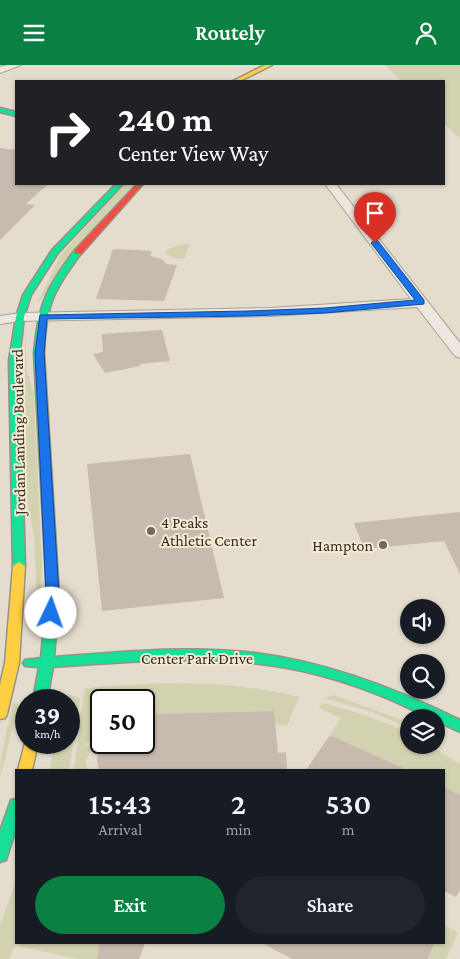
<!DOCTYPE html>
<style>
body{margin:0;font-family:"Crimson Pro",serif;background:#20242c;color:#f1f3f6;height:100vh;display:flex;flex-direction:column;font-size:19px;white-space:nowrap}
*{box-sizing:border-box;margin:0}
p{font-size:16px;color:#9ea1a6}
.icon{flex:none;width:28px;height:28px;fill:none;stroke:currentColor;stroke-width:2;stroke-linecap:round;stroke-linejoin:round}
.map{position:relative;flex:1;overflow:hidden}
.drawer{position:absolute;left:15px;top:704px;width:430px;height:175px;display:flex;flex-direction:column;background:#171b24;border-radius:0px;box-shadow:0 1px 4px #0004}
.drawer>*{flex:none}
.top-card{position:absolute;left:15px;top:15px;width:430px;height:105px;border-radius:0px;box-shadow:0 1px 4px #0004;background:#202124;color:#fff;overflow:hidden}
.buttons{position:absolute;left:400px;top:534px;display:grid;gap:10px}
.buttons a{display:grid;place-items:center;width:45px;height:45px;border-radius:50%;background:#171b24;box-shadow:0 1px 4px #0004;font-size:25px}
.speed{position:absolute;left:15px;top:624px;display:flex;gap:10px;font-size:25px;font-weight:700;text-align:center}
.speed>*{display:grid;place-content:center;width:65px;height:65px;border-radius:50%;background:#171b24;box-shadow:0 1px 4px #0004;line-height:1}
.speed small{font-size:12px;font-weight:400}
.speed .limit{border:2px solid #111;border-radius:8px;background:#fff;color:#111}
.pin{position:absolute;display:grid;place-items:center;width:42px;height:42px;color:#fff;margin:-51px -21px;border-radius:50% 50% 50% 0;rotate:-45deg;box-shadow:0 0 5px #0007}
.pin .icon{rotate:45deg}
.me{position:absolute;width:55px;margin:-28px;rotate:3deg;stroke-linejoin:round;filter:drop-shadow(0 0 4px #0008)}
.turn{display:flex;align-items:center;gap:18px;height:105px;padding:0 20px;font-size:22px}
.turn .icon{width:65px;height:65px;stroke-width:2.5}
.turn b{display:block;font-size:35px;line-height:42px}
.eta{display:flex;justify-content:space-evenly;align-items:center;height:85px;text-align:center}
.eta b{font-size:30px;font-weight:600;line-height:35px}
.primary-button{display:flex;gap:10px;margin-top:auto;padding:10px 20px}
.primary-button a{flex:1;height:58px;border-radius:30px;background:#0b8043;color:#fff;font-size:20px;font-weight:600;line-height:58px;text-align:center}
.primary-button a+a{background:#20242c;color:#f1f3f6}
header{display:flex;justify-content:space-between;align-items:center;height:65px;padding:0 20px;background:#0b8043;color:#fff;font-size:22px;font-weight:600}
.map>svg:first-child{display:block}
</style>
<header><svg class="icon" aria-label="menu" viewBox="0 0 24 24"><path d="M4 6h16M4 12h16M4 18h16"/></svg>Routely<svg class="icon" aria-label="person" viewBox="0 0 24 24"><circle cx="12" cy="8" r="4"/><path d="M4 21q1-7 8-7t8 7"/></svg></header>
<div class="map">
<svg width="460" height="894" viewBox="0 0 460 894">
<rect width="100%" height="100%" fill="#e4dccd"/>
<!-- green -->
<path fill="#d3d2b0" d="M385,0H460V74L444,58V16H401Z
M125,119H134L37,239L61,189Z
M190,179L184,194L173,193L166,189V186L177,180Z
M25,266L27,306L34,329L42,503L38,554L34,472L25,425Z
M158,618C205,618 253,620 299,632L287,661L275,659L274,646L144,649V635H101V666L85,680L92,683L86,696L87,705H74L84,627L86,623Z
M67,629L78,632L80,635L69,705H49L56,678H69V635H64Z
M333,630L402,655L409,659V663L372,647L324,633Z
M13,638H19L0,713C0,687 8,663 13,638Z
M322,638C353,645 380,655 409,668V680H430L460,699V730L444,722V705H407L330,670L341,653L319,643Z
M16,816V877L9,894H0V860Z
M444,860L458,868L446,894H427L435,878H444Z
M21,878H100L97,894H78L19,881Z"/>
<!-- building -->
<path fill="#c7baae" d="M0,83L16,85V119H48L26,139L35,140L0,175Z
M113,184L152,186L150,191L162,194L166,199L177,200L164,236L96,234Z
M162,265L170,296L139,299L140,301L105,308L93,289L103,287L102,269Z
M190,389L224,533L102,546L87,399Z
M460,447V509L444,476L364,484L354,458Z
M274,646L278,688L286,687L287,705H99L97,697L98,689L106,678H144V649Z
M330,670L407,705H306Z
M444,722L460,730V825L456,832L444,826Z
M100,878H145L139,894H97Z
M262,878H435L427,894H292Z"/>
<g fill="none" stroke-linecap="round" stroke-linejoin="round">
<defs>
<path id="street" d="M8,0H21L0,8V2Z
M325,119H336L460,278V293L455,291L417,242L270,251L20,256L0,259V251L20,248L270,243L411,234Z"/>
<path id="fast" d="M0,43L16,47V51L0,47Z
M116,119H123L58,188L31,230L24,252L19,296L25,501L19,505L13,501L9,296L16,252L23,230L52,185Z
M75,185L82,187C53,227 46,238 44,288L59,530L54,592C121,587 189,580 255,588C327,597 395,623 460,655V667L436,656V652C423,652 410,643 398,638C371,626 343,616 315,609C228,587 141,596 53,602L47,635H33L39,602L25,601L23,598L25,595L41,593L47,530L34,288C38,240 46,223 75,185Z
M16,734V764L6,795L0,797V766L11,735Z"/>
<path id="slow" d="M265,0H272L240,16H233Z
M19,497L25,501L19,598L7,649L5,653L0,654V620L5,598L13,501Z
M26,674V678H38L32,705H18Z"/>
<path id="jam" d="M137,119H143L81,189H75V185Z"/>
</defs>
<!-- street casing -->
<use href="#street" stroke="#a9a196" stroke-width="2"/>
<!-- fast casing -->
<use href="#fast" stroke="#989186" stroke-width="3"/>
<!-- slow casing -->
<use href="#slow" stroke="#989186" stroke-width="3"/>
<!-- jam casing -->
<use href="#jam" stroke="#989186" stroke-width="3"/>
<!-- street -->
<use href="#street" fill="#ece7df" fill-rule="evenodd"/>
<!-- fast -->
<use href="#fast" fill="#16e098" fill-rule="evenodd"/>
<!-- slow -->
<use href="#slow" fill="#ffcf43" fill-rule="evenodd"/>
<!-- jam -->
<use href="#jam" fill="#f24e42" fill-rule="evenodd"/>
</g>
<!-- route -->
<path fill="#1a73e8" stroke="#114b97" d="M375,175L378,176L424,235V239L325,248L248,251L47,254L44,288L59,530L56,551H46L45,548L46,530L35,288L40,250L248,246L325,243L415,235L371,178Z"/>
<!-- markers -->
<g fill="#74685b" stroke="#f4ead3" stroke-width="2">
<circle cx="151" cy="466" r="5"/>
<circle cx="383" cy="480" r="5"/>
</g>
<g text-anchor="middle" stroke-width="4" stroke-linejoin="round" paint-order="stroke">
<!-- street labels -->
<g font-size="16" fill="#372a1e" stroke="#f4ead3">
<text transform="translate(18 367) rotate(-91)" y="6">Jordan Landing Boulevard</text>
<text x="197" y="599">Center Park Drive</text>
</g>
<!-- poi labels -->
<g font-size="16" fill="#372a1e" stroke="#f4ead3" text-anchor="start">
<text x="161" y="463">4 Peaks<tspan x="161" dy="18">Athletic Center</tspan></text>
<text x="373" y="486" text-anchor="end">Hampton</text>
</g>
</g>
</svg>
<div class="buttons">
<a><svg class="icon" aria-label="sound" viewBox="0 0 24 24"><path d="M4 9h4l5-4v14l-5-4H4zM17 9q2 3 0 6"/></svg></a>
<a><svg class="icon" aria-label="search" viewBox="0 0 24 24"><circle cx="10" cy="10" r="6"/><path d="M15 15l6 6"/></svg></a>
<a><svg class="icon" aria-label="layers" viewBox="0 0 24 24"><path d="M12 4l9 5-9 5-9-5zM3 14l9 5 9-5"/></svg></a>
</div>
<div class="speed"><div>39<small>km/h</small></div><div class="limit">50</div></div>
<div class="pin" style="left:375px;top:178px;background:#d93025"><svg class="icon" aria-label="arrive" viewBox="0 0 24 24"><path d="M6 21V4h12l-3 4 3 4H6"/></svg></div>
<svg class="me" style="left:51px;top:548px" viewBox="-20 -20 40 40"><circle r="19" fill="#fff"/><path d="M0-13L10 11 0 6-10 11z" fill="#1a73e8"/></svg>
<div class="top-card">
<div class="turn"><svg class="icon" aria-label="right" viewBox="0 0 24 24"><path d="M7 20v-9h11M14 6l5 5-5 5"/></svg><div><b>240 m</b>Center View Way</div></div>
</div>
<section class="drawer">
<div class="eta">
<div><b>15:43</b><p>Arrival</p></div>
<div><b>2</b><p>min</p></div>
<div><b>530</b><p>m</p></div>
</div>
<div class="primary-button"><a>Exit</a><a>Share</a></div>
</section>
</div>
